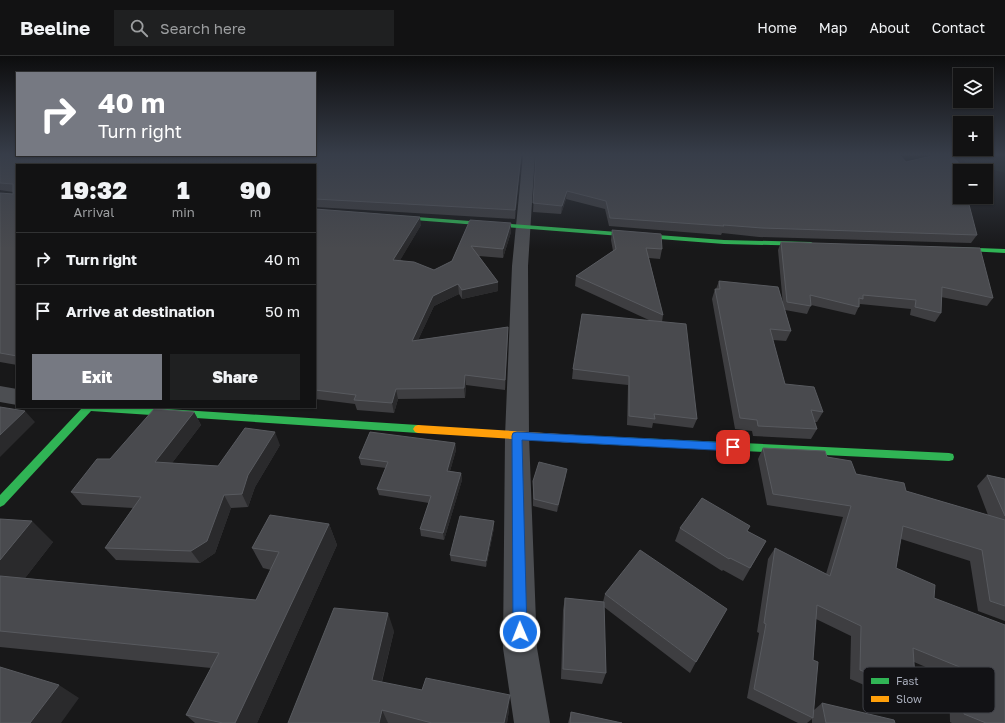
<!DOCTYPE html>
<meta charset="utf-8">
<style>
body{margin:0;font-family:"Golos Text",sans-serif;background:#1f2021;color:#f1f3f6;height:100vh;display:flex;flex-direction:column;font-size:15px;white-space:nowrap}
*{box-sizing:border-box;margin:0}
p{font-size:13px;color:#9c9ea0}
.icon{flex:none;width:22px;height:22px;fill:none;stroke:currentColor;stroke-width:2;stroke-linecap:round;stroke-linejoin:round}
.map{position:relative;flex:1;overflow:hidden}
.panel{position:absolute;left:16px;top:108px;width:300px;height:244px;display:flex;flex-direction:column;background:#121213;border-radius:0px;box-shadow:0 1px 3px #0004,0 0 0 1px #313233}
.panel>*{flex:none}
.top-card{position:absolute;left:16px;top:16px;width:300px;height:84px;border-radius:0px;box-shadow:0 1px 3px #0004,0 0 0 1px #313233;background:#767982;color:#fff;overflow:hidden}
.buttons{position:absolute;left:953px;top:12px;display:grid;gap:8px}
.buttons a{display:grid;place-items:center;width:40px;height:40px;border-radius:0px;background:#121213;box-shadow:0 1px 3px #0004,0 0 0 1px #313233;font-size:20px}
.pin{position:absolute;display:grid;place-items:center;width:34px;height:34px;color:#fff;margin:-17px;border-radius:8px;box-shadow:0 2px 6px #0006}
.me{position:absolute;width:44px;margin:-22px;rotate:359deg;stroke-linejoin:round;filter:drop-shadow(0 0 3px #0008)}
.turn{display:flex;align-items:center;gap:14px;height:84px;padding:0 16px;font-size:18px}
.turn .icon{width:52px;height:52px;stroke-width:2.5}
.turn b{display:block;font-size:28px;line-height:34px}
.eta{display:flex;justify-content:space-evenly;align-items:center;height:68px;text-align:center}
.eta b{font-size:24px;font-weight:800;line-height:28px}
.action{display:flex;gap:8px;margin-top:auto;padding:8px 16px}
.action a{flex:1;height:46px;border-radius:0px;background:#767982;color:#fff;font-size:16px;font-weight:800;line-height:46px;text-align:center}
.action a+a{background:#1f2021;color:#f1f3f6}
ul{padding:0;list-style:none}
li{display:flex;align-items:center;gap:12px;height:52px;padding:0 16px;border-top:1px solid #313233}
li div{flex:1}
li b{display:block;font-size:15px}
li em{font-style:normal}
header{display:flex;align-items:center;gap:24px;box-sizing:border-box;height:56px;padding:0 20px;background:#121213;border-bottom:1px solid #313233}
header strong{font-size:19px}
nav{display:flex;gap:22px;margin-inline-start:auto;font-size:14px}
.search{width:280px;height:36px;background:#1f2021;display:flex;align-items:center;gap:10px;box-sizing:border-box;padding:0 14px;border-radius:0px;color:#9c9ea0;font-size:15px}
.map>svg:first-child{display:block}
</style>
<header>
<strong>Beeline</strong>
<div class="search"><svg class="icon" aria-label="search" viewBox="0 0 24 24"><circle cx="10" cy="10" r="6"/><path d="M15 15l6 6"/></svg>Search here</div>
<nav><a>Home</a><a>Map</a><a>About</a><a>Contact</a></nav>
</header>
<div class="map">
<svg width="1005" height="667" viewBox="0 0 1005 667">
<rect width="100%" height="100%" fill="#181819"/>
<!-- green -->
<path fill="#1c231d" d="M956,99H1005V117L966,106Z"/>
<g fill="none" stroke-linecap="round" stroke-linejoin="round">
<!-- street -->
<path fill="#4c4e52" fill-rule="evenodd" d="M523,99H535L528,210L529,380L537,592L550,667H514L503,592L505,380L512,210Z
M0,330L17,333V349L0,346Z"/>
<!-- fast -->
<path fill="#30b455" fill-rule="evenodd" d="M390,159L724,184L811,186L814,188L811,190L724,188L388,162L387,161Z
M951,191L1005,193V197L949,194V192Z
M81,351H136L418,369L421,370L423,373L421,376L418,377L91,355L4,449L0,451V439L82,352Z
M576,379L949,397L953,398L954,401L953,404L949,405L576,387L573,386L571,383L573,380Z"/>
<!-- slow -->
<path fill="#ff9f0a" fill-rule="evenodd" d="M418,369L576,379L579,380L581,383L579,386L576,387L418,377L415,376L413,373L415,370Z"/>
</g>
<!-- wall -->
<path fill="#3e3e41" d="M0,99H294L291,102H299L302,99H521L515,163L315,151V109H17V309L0,306V137L13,138V136L0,134Z
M536,99L977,179L971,187L759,181L722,177L721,179L609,170L605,153L566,143L561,158L533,156Z
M315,153L421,169L400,204L434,214L452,205L470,164L511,176L503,202L479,200L498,226V235L462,243L459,238L434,250L418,284L508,271L505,334L466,329L465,342L398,343L394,357L357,354L355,348L315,343Z
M612,174L662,193L660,203L649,202L663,259L662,266L697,363L693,372L653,367L652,372L627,369L628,329L572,323L573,313L651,265L575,230L576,220L613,195L611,184Z
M781,186L993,242L987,250L941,241V257L935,266L910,259L911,253L860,248L855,259L811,249L807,258L785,254L791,275L786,285L773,284L785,328L823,356L817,366H814L817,373L811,383L753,380L752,375L735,373L712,243L715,233H716L719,225L783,249L778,194Z
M194,356L201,369L172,407L218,410L280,389L255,431L248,451L231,452L215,497L200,507L116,504L105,492L133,452L82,449L71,436Z
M455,387L456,394L450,415L461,417L462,424L444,484L421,480L420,473L429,447L379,439L377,433L386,412L361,409L359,402Z
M763,392L827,401L856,418L906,435L988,459L977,430L987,419L1005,423V565L978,555L970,505L901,483L896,512L934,542L1005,667H952L950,666L949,621L914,606L916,638L904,646L850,623L851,580L816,563L813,604L814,654L822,647L895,667H812V663L807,667H798L747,642L759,577L757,576L768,503L775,492L826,518L843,461L767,449L758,403Z
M566,419L557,456L533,450V425Z
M0,463L53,486L25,522L256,544L271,514L263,512L252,492L329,468L337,489L257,667H195L186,659L211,612L0,591Z
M494,465V472L486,511L451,505L450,499Z
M680,472L747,475L766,485L743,525L723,514L722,515L675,485Z
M605,538L696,606L690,617L604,551L606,617L602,628L561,623L563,554L565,542L603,546Z
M394,575L382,626L509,654L507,667H288Z
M571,656L622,667H568Z"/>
<!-- shaded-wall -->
<path fill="#2a2a2c" d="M286,99H294L287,108L285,100Z
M521,99L515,163V154Z
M567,135L566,143L561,158L562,150Z
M420,161L421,169L395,213L393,204Z
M511,167V176L503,202V193Z
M498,226V235L462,243V234Z
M458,228L459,238L434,250L413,295L412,285L433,240Z
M508,271V281L505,334V324Z
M465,319L466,329L465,342L464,332Z
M396,333L398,343L394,357L392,347Z
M25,355L35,366L0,401V379Z
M194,356L201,369L163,419L155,406Z
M275,376L280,389L255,431L248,451L242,438L248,419Z
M455,387L456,394L448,422L447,415Z
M567,413L566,419L557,456L558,449Z
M461,417L462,424L444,484L443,477Z
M224,439L231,452L215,497L200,507L191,495Z
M32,465L53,486L12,539L0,529V504Z
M494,465V472L486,511V505Z
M329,468L337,489L257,667H235Z
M388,557L394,575L378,640L372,624Z
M59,629L79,642L61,667H30Z
M510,639L509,654L507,667H504Z
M382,654L388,667H379Z"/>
<!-- building -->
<path fill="#494a4e" stroke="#585a5f" d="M0,99H286L285,100V102H299L302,99H521L515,154L315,143V109H17V300L0,297V137L13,138V128L0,127Z
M536,99H900L906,106L936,99H950L958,106L960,116V141H967L977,179L762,172L723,169L724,170L610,162L606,145L567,135L562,150L533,147Z
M315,153L420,161L393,204L414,206L434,214L452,205L470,164L511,167L503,193L471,190L498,226L462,234L458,228L433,240L412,285L508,271L505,324L465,319L464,332L396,333L392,347L354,344L356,339L315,334Z
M612,174L661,178L662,193L646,192L663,259L576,220L616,193Z
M781,186L980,192L993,242L942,231L941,257L915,251L916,244L863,239V243L859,242V251L810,239L811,250L787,246Z
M719,225L778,231L791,275L770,273L785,328L814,331L823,356L811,354L817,373L758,370L757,364L740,362L715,233H720Z
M582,258L686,268L697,363L654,358L655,363L629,360V320L573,313Z
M0,351L25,355L0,379Z
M154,353L194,356L155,406L218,410L245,372L275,376L248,419L242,438L224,439L207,485L191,495L105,492L141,441L71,436L97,403H110Z
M370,376L455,387L447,415L461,417L443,477L420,473L431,440L377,433L388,406L359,402Z
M763,392L825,395L827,401L851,405L856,418L904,427L906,435L1005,464V550L990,545L982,494L903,470L896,512L935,529L934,542L1005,569V667H986L964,658L962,612L913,592L916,638L860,614L861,570L817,549L813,604L818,606L813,662L754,633L766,568L764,567L775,492L830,520L851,450L773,438Z
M539,406L567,413L558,449L534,443L533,425Z
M987,419L1005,423V460Z
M702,442L750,470L747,475L766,485L750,512L730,502L729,503L680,472Z
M270,459L329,468L235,667H223L186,659L219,597L0,575V520L256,544L279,496L252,492Z
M460,460L494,465L486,505L450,499Z
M0,463L32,465L0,504Z
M640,494L727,553L696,606L605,538Z
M565,542L604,546L606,617L563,613Z
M334,552L388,557L372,624L422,634L426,622L510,639L504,667H432L382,654L379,667H288Z
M0,611L59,629L30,667H0Z
M822,647L894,664L895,667H826Z
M571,656L622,667H570Z"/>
<!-- sky -->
<linearGradient id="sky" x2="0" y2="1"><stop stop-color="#0d0d0e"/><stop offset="0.51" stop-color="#373d49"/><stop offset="1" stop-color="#373d49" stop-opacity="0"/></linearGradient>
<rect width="1005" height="193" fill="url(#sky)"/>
<!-- route -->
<path fill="#1a73e8" stroke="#114b97" d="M517,376L733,387L737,388L738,391L737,393L733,395L522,384L527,576L525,581L520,583L515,581L513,576L512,380L513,377Z"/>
<!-- legend -->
<rect x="863" y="611" width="132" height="46" rx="6" fill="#121215" stroke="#3f4047" stroke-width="1"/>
<rect x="871" y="622" width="18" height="6" fill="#30b455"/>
<rect x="871" y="640" width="18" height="6" fill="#ff9f0a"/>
<g font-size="11" fill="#a8adbb">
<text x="896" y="629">Fast</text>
<text x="896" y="647">Slow</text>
</g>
</svg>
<div class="buttons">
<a><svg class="icon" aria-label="layers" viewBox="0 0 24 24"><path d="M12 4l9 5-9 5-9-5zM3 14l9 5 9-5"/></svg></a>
<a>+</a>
<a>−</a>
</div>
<div class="pin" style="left:733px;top:391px;background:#d93025"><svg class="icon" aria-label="arrive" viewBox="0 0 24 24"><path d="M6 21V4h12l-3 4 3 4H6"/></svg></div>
<svg class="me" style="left:520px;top:576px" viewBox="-20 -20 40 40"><circle r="17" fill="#1a73e8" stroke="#fff" stroke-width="3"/><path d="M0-11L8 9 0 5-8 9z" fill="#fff"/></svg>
<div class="top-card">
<div class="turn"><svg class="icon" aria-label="right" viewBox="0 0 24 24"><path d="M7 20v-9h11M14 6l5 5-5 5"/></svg><div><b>40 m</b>Turn right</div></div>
</div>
<section class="panel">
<div class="eta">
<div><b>19:32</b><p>Arrival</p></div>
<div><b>1</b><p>min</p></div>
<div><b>90</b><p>m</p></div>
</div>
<ul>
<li><svg class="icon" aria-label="right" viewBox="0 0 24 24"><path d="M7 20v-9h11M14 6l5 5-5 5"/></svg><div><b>Turn right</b></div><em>40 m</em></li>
<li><svg class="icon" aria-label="arrive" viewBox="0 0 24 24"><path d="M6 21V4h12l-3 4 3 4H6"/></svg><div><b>Arrive at destination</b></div><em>50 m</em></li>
</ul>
<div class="action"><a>Exit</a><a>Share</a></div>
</section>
</div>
